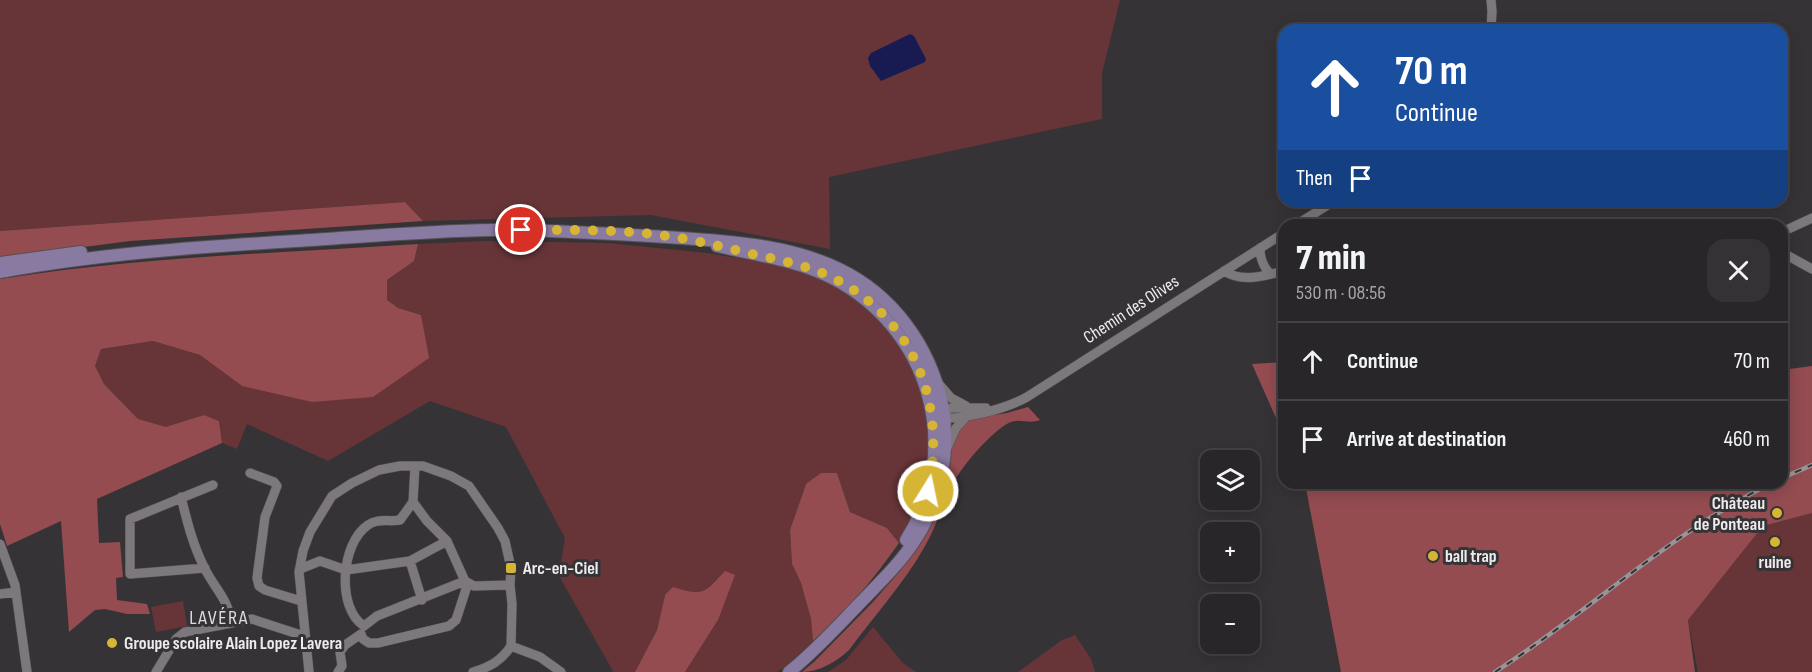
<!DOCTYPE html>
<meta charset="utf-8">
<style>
body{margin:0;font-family:"Sofia Sans Condensed",sans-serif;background:#343234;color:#f1f3f6;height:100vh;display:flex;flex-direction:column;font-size:22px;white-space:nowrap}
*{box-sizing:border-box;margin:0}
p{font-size:20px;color:#a5a5a8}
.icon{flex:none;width:33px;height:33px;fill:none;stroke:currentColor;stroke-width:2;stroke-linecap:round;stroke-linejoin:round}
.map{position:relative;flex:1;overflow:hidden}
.details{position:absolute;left:1278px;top:219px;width:510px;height:270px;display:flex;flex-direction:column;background:#282628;border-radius:18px;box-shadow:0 3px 15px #0003,0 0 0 2px #444345}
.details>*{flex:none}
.top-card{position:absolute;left:1278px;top:24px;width:510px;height:183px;border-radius:18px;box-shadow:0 3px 15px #0003,0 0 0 2px #444345;background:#1a4fa0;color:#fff;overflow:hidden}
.controls{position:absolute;left:1200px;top:450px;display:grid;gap:12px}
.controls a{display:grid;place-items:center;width:60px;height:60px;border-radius:12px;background:#282628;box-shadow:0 3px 15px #0003,0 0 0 2px #444345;font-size:30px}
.pin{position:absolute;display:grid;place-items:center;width:51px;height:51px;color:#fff;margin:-26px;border:3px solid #fff;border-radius:50%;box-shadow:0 2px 6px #0007}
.me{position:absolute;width:66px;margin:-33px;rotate:10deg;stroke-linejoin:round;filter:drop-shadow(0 0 4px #0008)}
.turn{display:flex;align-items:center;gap:21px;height:126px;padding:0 18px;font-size:27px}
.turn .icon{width:78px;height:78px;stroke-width:2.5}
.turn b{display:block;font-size:42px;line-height:51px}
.then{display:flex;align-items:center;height:57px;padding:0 18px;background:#0003;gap:12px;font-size:22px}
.round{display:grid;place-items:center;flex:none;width:63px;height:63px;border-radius:18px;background:#343234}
.head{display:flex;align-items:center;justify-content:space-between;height:102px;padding:0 18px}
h1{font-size:36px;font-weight:800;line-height:45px}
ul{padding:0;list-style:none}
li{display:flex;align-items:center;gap:18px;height:78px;padding:0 18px;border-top:2px solid #444345}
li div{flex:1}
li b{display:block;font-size:22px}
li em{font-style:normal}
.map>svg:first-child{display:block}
</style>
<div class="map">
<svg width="1812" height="672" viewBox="0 0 1812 672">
<rect width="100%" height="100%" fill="#363336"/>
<!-- green -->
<path fill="#673538" d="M0,0H1120L1102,73V119L829,177L830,249L651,215L423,221L405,202L0,231Z
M486,241L608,243L707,253L767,263L808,273L838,286L864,303L886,324L906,352L920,382L931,434L925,492L910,525L899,543L887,528L850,512L837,473L806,484L790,530L792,564L801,583L811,619L813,641L786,666L777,672H685L718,620L725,571L704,591L695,594L665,595L657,630L635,672H611L613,671L559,576L565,538L506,427L430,401L328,461L247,424L237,449L222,443L219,421L204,415L166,428L138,419L104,384L95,366L101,349L153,341L200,355L242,386L421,315L397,308L387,300V280L414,261L418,244Z
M1812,513V672H1698L1688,620L1763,526Z
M183,601L187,626L156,632L151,607Z
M873,627L903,663L916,672H828L846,660Z
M1075,635L1091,659L1095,672H1018L1062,640Z"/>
<!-- forest -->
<path fill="#944c51" d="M405,202L423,221L130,241L0,258V231Z
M418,244L414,261L387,280V300L398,308L421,315L429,358L373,397L312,402L242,386L200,355L153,341L101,349L95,366L104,384L138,419L166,427L204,415L219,421L222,443L97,499L99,543L120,542L123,577L116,578L117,600L147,604L150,614H127L105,609L95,610L69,632L61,521L7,546L0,524V279C138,257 279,253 418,244Z
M1284,362V436L1252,364Z
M1812,366V513L1763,526L1688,620L1695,672H1341L1305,483H1782V370Z
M1028,407L1040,420C1027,425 1019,416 1005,425C987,437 961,467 951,487C942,506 936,527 925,546C905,582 874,616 849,650C836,662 819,672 802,672L815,661L872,603L900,571L915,549L950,448L963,424L972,418L1007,413Z
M821,473H837L850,512L887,528L899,543C873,580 847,611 813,641L811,619L801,583L792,564L790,530L806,484Z
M725,571L735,575L718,620L685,672H635L657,630L665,595L673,587C705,597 703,593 725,571Z"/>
<!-- water -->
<path fill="#181b51" d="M910,34L914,36L926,59L925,62L881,81L870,66L868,58L871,53Z"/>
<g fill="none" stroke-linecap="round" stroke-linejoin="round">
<defs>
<path id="minor" d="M1491,30L1492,11L1491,0
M1296,225L1334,201
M1782,232L1812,218
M1782,241L1784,242L1783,253L1812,269
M1260,248C1260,259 1263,266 1270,274
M1224,271C1243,283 1263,276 1284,271
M938,383L951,398L966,406
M938,413L951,408H986
M939,418C963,420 1006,409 1027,397L1284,233
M947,448L956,428L966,417
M250,473L274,482L277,486L265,517L257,578L259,586L265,590L301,601
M181,497C187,521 193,546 205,569C215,589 229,600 231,623
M413,502L427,521L447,541L465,581L474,586L510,585
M0,544L15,585L27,672
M410,561L422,600
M205,568L130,574V519L213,485
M300,569L320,561L346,570L410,561L447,541
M0,594L16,592
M364,626C336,608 341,543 368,525C377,518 389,522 400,520L413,502L415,466
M364,626L377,616L465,581
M361,634L363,639L369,643H378L449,626L456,620L468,583
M511,646L540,657L561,672
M156,672L176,639L185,632L252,619L304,636
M309,672L299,572L303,551L310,532L332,496L352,483L379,470L400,466H423L451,476L469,486L498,528L505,541L511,568L510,585L512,604L511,646
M338,672L342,666L340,652L345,645L361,634
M473,672C490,667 501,661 511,646"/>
<path id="major" d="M717,246C755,255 798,260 832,278C928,327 965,447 906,540
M0,263L81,252
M0,272C98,254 197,247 296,241C361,237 426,231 492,230C555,230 618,234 681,238C735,242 790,245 839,269C893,295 930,346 942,404C951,449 941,502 915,540C900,564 877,585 857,606C835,629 814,652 789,672"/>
</defs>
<!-- minor casing -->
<use href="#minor" stroke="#545054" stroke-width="10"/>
<!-- major casing -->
<use href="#major" stroke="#545054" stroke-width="14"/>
<!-- minor -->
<use href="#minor" stroke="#7c787c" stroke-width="9"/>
<!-- major -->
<use href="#major" stroke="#897aa1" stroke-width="12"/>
<defs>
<path id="rail" d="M1782,478L1812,465
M1495,672C1589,612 1671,532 1772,483"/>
</defs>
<!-- rail casing -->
<use href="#rail" stroke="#979597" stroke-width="4.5"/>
<!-- rail -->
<use href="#rail" stroke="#363336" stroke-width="2" stroke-dasharray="7" stroke-linecap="butt"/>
</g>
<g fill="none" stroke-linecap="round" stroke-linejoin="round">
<!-- route -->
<path stroke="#d6b534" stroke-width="10" stroke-dasharray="0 18" d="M521,230C574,230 633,229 685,239C708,243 730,249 752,254C779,260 806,265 831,277C914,318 947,403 928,491"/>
</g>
<!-- markers -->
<g fill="#d6b534" stroke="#363336" stroke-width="2">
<circle cx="1777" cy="513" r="6"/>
<circle cx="1775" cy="542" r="6"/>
<circle cx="1433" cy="556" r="6"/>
<rect x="505" y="562" width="12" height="12" rx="3"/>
<circle cx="112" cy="643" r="6"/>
</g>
<g text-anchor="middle" stroke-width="6" stroke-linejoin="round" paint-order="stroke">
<!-- street labels -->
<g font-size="18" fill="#edebed" stroke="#363336">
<text transform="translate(1131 309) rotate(-33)" y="6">Chemin des Olives</text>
</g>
<!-- poi labels -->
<g font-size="18" font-weight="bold" fill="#edebed" stroke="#363336" text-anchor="start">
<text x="1765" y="509" text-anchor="end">Château<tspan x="1765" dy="21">de Ponteau</tspan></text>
<text x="1445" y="562">ball trap</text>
<text x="1775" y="568" text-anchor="middle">ruine</text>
<text x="523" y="574">Arc-en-Ciel</text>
<text x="124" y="649">Groupe scolaire Alain Lopez Lavera</text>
</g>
<!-- neighbourhood labels -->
<g font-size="20" letter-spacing="1.5" fill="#dedade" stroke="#363336">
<text x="219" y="624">LAVÉRA</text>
</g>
</g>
</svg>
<div class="controls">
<a><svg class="icon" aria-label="layers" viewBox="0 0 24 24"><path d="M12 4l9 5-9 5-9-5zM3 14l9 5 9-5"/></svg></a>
<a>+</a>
<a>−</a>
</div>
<div class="pin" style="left:521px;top:230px;background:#d93025"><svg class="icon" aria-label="arrive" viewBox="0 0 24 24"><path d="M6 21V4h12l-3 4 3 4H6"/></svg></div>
<svg class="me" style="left:928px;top:491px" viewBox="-20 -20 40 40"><circle r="17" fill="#d6b534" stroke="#fff" stroke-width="3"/><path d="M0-11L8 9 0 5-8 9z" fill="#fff"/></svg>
<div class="top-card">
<div class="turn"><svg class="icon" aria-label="ahead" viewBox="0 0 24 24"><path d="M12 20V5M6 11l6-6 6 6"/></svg><div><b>70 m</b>Continue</div></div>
<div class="then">Then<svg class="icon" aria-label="arrive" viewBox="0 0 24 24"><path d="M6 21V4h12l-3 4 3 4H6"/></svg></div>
</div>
<section class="details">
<div class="head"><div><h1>7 min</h1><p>530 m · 08:56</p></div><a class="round"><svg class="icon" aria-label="close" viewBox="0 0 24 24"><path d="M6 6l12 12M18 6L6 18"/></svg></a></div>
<ul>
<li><svg class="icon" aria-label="ahead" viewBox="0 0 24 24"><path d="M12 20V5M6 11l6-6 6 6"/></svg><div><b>Continue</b></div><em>70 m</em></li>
<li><svg class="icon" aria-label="arrive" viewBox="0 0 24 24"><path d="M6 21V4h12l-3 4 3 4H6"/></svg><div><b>Arrive at destination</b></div><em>460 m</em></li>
</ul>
</section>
</div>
